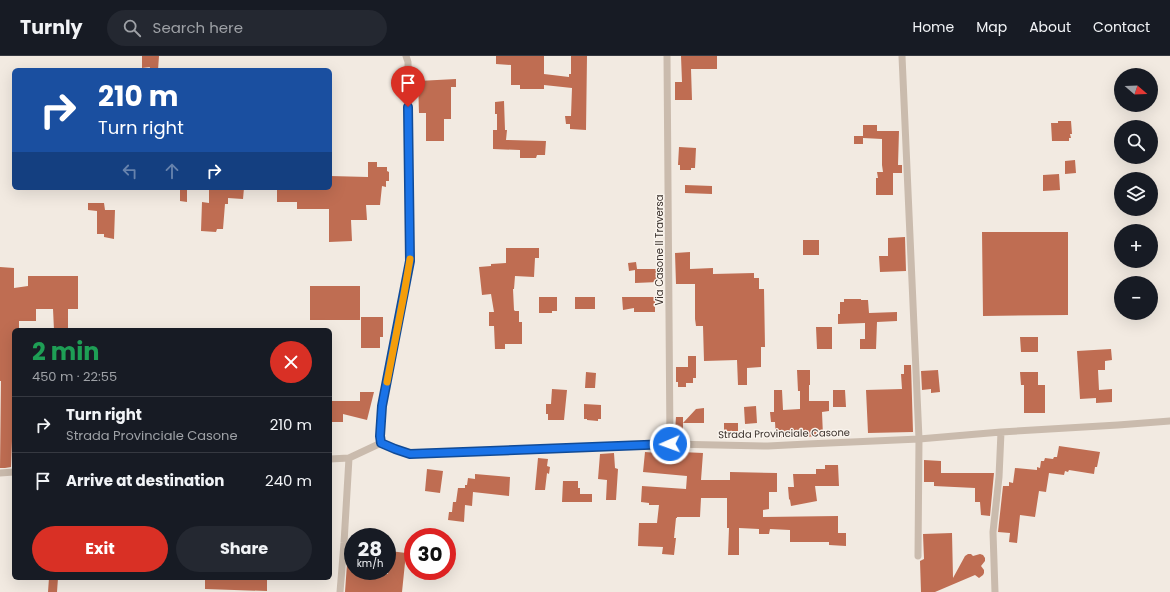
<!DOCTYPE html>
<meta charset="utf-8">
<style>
body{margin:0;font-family:Poppins,sans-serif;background:#242831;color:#f1f3f6;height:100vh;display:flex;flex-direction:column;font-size:15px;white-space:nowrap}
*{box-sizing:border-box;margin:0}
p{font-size:13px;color:#9ea1a6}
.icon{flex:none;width:22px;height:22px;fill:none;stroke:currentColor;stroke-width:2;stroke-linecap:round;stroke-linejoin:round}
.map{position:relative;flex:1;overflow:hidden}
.details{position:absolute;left:12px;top:272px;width:320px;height:252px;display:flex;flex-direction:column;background:#171b24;border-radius:6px;box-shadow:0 4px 16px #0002}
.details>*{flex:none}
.hud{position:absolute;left:12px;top:12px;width:320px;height:122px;border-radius:6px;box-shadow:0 4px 16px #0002;background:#1a4fa0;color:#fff;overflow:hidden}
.needle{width:26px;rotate:109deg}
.tools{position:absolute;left:1114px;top:12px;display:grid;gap:8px}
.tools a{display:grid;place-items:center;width:44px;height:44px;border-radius:50%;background:#171b24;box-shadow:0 4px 16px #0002;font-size:20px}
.speed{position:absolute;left:344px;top:472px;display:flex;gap:8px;font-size:20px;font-weight:700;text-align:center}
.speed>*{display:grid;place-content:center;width:52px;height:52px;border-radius:50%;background:#171b24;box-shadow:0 4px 16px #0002;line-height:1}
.speed small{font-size:10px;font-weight:400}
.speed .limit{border:6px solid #d22;background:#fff;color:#111}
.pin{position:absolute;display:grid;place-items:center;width:34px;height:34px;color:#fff;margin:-41px -17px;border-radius:50% 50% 50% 0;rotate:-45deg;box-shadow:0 0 4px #0007}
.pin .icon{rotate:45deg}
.me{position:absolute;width:44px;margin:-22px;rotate:268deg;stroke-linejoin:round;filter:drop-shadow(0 0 3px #0008)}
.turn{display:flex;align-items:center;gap:14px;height:84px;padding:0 20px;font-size:18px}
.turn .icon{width:52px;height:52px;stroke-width:2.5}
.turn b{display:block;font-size:28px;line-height:34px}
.lanes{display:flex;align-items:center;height:38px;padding:0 20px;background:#0003;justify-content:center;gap:20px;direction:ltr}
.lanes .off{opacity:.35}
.round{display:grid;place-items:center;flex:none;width:42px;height:42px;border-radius:21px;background:#242831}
.overview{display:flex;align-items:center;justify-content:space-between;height:68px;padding:0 20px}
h1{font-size:24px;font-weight:700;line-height:30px;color:#1e9e55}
.primary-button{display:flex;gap:8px;margin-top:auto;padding:8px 20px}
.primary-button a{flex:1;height:46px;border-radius:24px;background:#d93025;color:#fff;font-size:16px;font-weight:700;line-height:46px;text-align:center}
.primary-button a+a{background:#242831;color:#f1f3f6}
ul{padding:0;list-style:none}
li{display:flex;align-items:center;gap:12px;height:56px;padding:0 20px;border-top:1px solid #363941}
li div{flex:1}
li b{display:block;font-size:15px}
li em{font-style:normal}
header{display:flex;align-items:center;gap:24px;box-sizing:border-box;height:56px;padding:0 20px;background:#171b24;border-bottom:1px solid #363941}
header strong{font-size:19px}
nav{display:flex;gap:22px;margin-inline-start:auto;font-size:14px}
.search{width:280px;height:36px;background:#242831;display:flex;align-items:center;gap:10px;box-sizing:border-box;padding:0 14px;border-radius:22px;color:#9ea1a6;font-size:15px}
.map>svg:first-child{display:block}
</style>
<header>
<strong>Turnly</strong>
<div class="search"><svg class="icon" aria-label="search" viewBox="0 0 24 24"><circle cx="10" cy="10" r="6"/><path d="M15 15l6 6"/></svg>Search here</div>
<nav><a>Home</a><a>Map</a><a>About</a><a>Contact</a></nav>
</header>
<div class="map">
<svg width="1170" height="536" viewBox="0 0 1170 536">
<rect width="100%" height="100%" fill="#f2eae1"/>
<!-- building -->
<path fill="#bf6d52" d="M142,0H159L158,14H149L150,11L142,12Z
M496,0H544V18L569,21V18H571V0H587L586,74L570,73V68H566L565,60H571L572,32L544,29V33H520V29H511V9L496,8Z
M681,0H717V13H691L692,44H675V26H682Z
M456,23V31H451V63H444V85H426V57H419L418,25Z
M504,45L505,74H507L506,84L546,85L545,99H537L536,102H520V94L493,93V74H497V58H495V46Z
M1058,65H1071L1072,78H1070L1071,82H1069V85H1052L1051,67H1058Z
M863,69H877V75H899L898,109H902V117H893V139H876V122H878L877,116H883L882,109V83L863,82V88H854V80H863Z
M679,91L696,92L695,112H691V114H680V109H678Z
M1075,104L1076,117L1065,118V105Z
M368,106H377V111H387V115L389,116V125H386V131L382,130L380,149H366L367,164H351L352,185L329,186V153H297V146H277V132H330V120L368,121Z
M1059,118L1060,134L1043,135V119Z
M685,129L712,130V138L685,137Z
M180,132H187V146L180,145Z
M209,132H244L243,143L228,142V148H225L223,173H217L216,176L201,175L202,146L209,147Z
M88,147H104L105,154H115L114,183L104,181V178H97V155L88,154Z
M982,176H1068V259L983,260Z
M905,181L906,215L880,216L879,200H888V182Z
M803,184H819V199H803Z
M506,192H539V202H535L534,221L515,220L514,233H513L514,254L515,255H519V266H522V288H505V293H495L494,270H489V256H494L491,238L482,239L479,211L491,210V208L506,207Z
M690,196V213L713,212V218L754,217V222H759V233H764L765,291H761V311L747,312V329H738L737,304L704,305L703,270H696L695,263V228H676L675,197Z
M636,206L637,213H658V226L635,227V214L629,215L628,207Z
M0,211L14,212V232L28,230V220H78V253H68V274H54L53,253H36V265H19V274H14V294H13L14,325H13L12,371H14V385H12L11,411L5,412H0L1,325H0Z
M310,230H360V264H310Z
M539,241H557V255H552V257H539Z
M575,241H595V253H575Z
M622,241H655V256H634V252L623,254Z
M844,243H861V244H868L869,257L897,256V265L877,266L876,293H860V283H865V267L838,268V258H840V246H844Z
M361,261H383V281H380V292H361Z
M816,271H832V293H817Z
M1020,281H1038V296H1021Z
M1111,293L1112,304L1105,305V314H1098L1099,334L1112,333V346L1096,347V342L1080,343L1077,295Z
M688,300H696V322H693V327H686V331H678V326H676V311H688Z
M904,309H911L913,376L868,377L866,334L902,333L901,318H904Z
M797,314H810V329H809V345H829V355L822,356L823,380L776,382L775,366H771L770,356H774V334H782L783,354L800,353V335H798Z
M938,314L940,336L931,337V333L922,334L921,315Z
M586,316L596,317L595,332H585Z
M1020,316H1038V329H1045V357H1024V329H1021Z
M552,333L567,334L564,364H548V358H546V348H551Z
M833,334H845L846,351H833Z
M360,336H374L367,364L343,358V366H330V345H360Z
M584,348L601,349V363H598V365L587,364V363H584Z
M756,350L757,367L745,368L744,351Z
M704,352V367H683L696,353Z
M676,361H683V375H675Z
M724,367H738V375H724Z
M1059,390L1100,396L1097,411H1095L1094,418L1069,414L1068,416L1065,415L1064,419L1049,417L1046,436L1039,435L1035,461L1020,459L1017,487L1009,486L1010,477L998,476L1003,430H1009V426L1013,427L1015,412L1037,414V411L1040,412L1041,405H1044L1045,402L1053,403L1054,401H1057Z
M659,395L703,397L701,424H730V416L777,417V436H769V453L763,454V461L838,460V477H846V490L829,489V486H790V474L770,473L769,478H759V473L739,472V499H728L729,472H727V442H701L700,461H677V462H676L674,482H676L674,499L662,498L663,491L638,490L639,467H657L659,449H649V447L641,446L642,430L686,433L687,420L643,416L645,396L658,397Z
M614,397L615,412L618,413L616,444H606L607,424L598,423L600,398Z
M538,402L548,403L547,410L550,411L549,418L547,417L545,434H535Z
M924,404L941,405V417H994L990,460L981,459L980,446H975V432L934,430V426H924Z
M825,409H838L839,430H815L817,445L791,450L790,444L789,443L788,431H794L793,418H816V413H825Z
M427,413L443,415L440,437L425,435Z
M475,418L510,421L509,440L473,436L472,450L465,449L464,466L448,464L449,456H452L453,446H456L458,432H465V429H467L468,422L475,423Z
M563,425H578V432H580V438H592V446H562Z
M952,477L953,522L965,500L968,498H971L973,500L980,498L983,499L985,502V505L981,510L984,514V517L983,519L979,522L975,519L935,536H921L920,505L924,503L923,478Z
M348,494H353V515H363V517L388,518L390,495L406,497L402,536H345Z
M49,522H58L57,536H48Z
M205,522H267V535L205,533Z"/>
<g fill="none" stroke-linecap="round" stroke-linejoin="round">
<!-- minor -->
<path stroke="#cabbad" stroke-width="7" d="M406,0L408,6L410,205L382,350L380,381L381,387L395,393L410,397L670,388L768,390L807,388L919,383L1001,376L1118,369L1170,365
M667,0L670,388
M902,0L919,383L918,500
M330,403L349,402L381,387
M0,417L14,416
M340,536L344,487L349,402
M995,536L993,476L999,421L1001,376"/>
</g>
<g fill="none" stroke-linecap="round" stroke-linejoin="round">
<defs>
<path id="route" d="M408,51L410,205L382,350L380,380L381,387L395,393L410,398L670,388"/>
</defs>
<!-- route casing -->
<use href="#route" stroke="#114b97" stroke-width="10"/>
<!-- route -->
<use href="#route" stroke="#1a73e8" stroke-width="7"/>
<!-- slow -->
<path stroke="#f59e0b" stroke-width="7" d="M387,326L404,238L410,203"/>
</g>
<g text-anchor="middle" stroke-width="3" stroke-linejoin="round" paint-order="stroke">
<!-- street labels -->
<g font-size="10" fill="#39302b" stroke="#faf4ed">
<text transform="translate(659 194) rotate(-90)" y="4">Via Casone II Traversa</text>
<text transform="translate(784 377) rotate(-1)" y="4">Strada Provinciale Casone</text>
</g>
</g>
</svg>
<div class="tools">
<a><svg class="needle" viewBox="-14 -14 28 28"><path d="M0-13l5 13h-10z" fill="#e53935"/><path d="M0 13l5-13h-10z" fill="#9ea1a6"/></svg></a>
<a><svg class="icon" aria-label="search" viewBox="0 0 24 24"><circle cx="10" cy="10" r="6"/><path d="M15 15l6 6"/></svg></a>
<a><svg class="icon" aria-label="layers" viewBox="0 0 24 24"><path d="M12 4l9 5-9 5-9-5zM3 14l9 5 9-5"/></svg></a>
<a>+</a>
<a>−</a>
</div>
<div class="speed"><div>28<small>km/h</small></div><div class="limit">30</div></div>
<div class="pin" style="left:408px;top:51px;background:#d93025"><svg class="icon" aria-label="arrive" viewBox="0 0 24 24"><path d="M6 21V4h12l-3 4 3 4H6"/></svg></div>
<svg class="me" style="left:670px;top:388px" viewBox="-20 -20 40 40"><circle r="17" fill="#1a73e8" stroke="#fff" stroke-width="3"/><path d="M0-11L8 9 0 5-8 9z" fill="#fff"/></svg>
<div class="hud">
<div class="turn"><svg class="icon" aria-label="right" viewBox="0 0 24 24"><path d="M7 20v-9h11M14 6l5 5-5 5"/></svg><div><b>210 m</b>Turn right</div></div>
<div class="lanes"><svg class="icon off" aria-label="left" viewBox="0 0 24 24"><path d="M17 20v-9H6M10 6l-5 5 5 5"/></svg><svg class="icon off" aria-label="ahead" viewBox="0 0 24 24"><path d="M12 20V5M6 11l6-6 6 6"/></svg><svg class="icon" aria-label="right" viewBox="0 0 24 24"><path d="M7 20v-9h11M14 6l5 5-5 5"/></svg></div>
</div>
<section class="details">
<div class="overview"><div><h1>2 min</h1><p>450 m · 22:55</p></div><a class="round" style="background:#d93025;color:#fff"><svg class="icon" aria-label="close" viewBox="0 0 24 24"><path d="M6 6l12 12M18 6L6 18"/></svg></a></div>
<ul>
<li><svg class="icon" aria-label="right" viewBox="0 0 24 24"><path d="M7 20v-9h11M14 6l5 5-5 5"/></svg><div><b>Turn right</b><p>Strada Provinciale Casone</p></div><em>210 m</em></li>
<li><svg class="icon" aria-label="arrive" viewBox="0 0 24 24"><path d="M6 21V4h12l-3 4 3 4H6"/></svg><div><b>Arrive at destination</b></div><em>240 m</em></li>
</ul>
<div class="primary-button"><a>Exit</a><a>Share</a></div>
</section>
</div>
